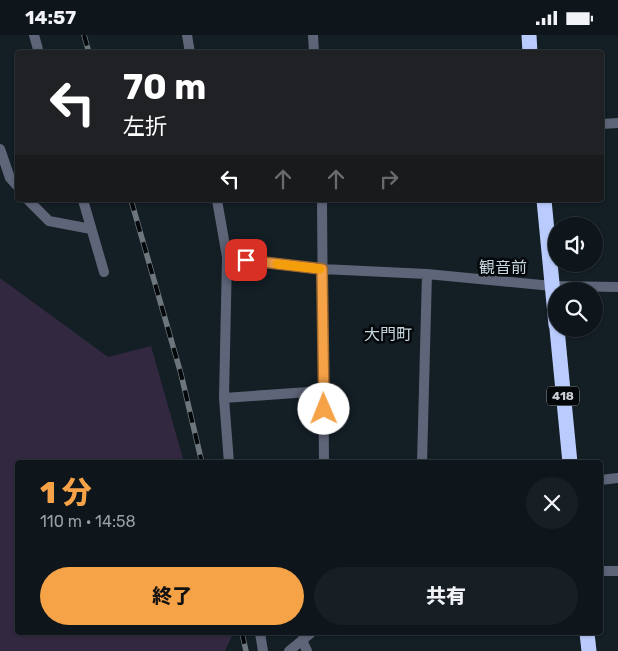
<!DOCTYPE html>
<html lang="ja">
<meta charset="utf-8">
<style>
body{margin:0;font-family:Rubik,"Noto Sans JP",sans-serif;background:#171f25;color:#f1f3f6;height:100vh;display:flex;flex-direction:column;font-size:19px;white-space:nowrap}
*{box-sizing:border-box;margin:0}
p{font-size:16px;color:#9b9fa3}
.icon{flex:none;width:28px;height:28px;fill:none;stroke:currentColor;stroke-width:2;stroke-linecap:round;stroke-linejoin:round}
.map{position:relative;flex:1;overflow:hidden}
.drawer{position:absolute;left:15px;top:425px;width:588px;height:175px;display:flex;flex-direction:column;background:#0e161c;border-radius:5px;box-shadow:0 1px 4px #0004,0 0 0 1px #2e353b}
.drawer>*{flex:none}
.top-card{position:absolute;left:15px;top:15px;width:589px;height:152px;border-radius:5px;box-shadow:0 1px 4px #0004,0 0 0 1px #2e353b;background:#202124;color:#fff;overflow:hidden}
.buttons{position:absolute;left:548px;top:182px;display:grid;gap:10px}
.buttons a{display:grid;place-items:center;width:55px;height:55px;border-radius:50%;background:#0e161c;box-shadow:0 1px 4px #0004,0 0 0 1px #2e353b;font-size:25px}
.pin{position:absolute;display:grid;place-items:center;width:42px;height:42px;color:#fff;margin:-21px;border-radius:10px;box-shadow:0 2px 8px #0006}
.me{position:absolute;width:55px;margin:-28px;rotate:359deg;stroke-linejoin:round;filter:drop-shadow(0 0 4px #0008)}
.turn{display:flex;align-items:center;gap:18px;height:105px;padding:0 25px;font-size:22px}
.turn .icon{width:65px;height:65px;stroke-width:2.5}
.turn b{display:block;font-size:35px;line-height:42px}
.lanes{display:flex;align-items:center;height:48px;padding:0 25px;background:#0003;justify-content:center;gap:25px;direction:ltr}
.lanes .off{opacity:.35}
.round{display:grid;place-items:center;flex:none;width:52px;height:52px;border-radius:26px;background:#171f25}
.summary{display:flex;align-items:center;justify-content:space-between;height:85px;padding:0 25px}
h1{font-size:30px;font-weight:800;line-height:38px;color:#f6a247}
.cta{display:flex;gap:10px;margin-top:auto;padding:10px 25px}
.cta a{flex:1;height:58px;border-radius:30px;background:#f6a247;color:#111;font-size:20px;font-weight:800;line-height:58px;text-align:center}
.cta a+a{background:#171f25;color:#f1f3f6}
.status{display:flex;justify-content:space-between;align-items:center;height:35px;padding:0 25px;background:#0e161c;direction:ltr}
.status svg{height:14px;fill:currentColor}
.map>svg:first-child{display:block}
</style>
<div class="status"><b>14:57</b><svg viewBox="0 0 49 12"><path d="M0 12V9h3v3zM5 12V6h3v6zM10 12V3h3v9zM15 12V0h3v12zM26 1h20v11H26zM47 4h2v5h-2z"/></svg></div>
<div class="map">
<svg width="618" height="616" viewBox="0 0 618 616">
<rect width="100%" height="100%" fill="#131e25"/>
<!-- green -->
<path fill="#322840" d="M0,243L108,322L151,311L184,427L18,428V598H232V601L225,616H0Z"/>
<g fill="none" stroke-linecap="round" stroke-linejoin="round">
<!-- street -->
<path stroke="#5e6578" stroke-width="10" d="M34,0L39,18
M187,0L190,18
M313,0L314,18
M601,89L618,88
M0,114L10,143L18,152
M28,165L49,186L91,194
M83,165L104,237
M217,165L227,222L224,363L229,428
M322,165L324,428
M227,222L322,234L427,239L552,251L618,252
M224,363L323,356
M422,428L427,239
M600,445L618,443
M600,536H618
M260,598L263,616
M302,605L307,616
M289,616L311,598"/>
<!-- highway -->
<path stroke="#baccfd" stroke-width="15" d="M529,0L530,18
M544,165L556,290
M557,294L570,428
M587,598L589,616"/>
<defs>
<path id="rail" d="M84,0L89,18
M131,165L181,339L202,428
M242,598L246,616"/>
</defs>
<!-- rail casing -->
<use href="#rail" stroke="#6d767c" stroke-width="5.5"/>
<!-- rail -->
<use href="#rail" stroke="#04080a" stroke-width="4" stroke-dasharray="11" stroke-linecap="butt"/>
</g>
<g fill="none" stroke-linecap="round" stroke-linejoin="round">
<defs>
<path id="route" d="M246,225L322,234L324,374"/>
</defs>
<!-- route casing -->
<use href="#route" stroke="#a0692e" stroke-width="12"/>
<!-- route -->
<use href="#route" stroke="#f6a247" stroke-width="9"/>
<!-- slow -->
<path stroke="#f59e0b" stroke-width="9" d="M277,229L320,234"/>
</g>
<g text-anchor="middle" stroke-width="5" stroke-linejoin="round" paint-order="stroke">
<!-- shield labels -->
<rect fill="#04080a" stroke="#8f959a" stroke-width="1" x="547" y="351.5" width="32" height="19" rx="4"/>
<g font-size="12" font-weight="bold" fill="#cbd2d7">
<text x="563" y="365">418</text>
</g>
<!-- quarter labels -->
<g font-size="16" fill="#c6d5de" stroke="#04080a">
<text x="503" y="238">観音前</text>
<text x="388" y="305">大門町</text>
</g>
</g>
</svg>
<div class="buttons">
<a><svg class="icon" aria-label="sound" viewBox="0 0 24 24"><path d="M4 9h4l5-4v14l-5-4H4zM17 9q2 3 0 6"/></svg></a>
<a><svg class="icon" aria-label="search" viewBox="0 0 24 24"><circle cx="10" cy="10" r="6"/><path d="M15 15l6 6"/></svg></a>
</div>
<div class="pin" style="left:246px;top:225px;background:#d93025"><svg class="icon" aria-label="arrive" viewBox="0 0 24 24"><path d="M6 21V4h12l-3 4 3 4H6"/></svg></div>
<svg class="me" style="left:324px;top:374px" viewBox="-20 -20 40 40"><circle r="19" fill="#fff"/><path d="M0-13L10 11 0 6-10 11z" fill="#f6a247"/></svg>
<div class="top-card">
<div class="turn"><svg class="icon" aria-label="left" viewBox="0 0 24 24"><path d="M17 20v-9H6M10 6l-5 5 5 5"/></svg><div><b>70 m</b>左折</div></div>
<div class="lanes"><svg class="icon" aria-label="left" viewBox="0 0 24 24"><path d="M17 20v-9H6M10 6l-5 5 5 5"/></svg><svg class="icon off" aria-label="ahead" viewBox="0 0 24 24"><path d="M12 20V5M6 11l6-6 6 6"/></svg><svg class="icon off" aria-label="ahead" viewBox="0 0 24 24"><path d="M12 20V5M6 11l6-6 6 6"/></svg><svg class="icon off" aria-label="right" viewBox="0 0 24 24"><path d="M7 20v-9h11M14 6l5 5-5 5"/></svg></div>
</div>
<section class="drawer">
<div class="summary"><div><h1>1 分</h1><p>110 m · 14:58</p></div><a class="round"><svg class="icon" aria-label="close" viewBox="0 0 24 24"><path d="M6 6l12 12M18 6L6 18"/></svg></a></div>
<div class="cta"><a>終了</a><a>共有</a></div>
</section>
</div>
